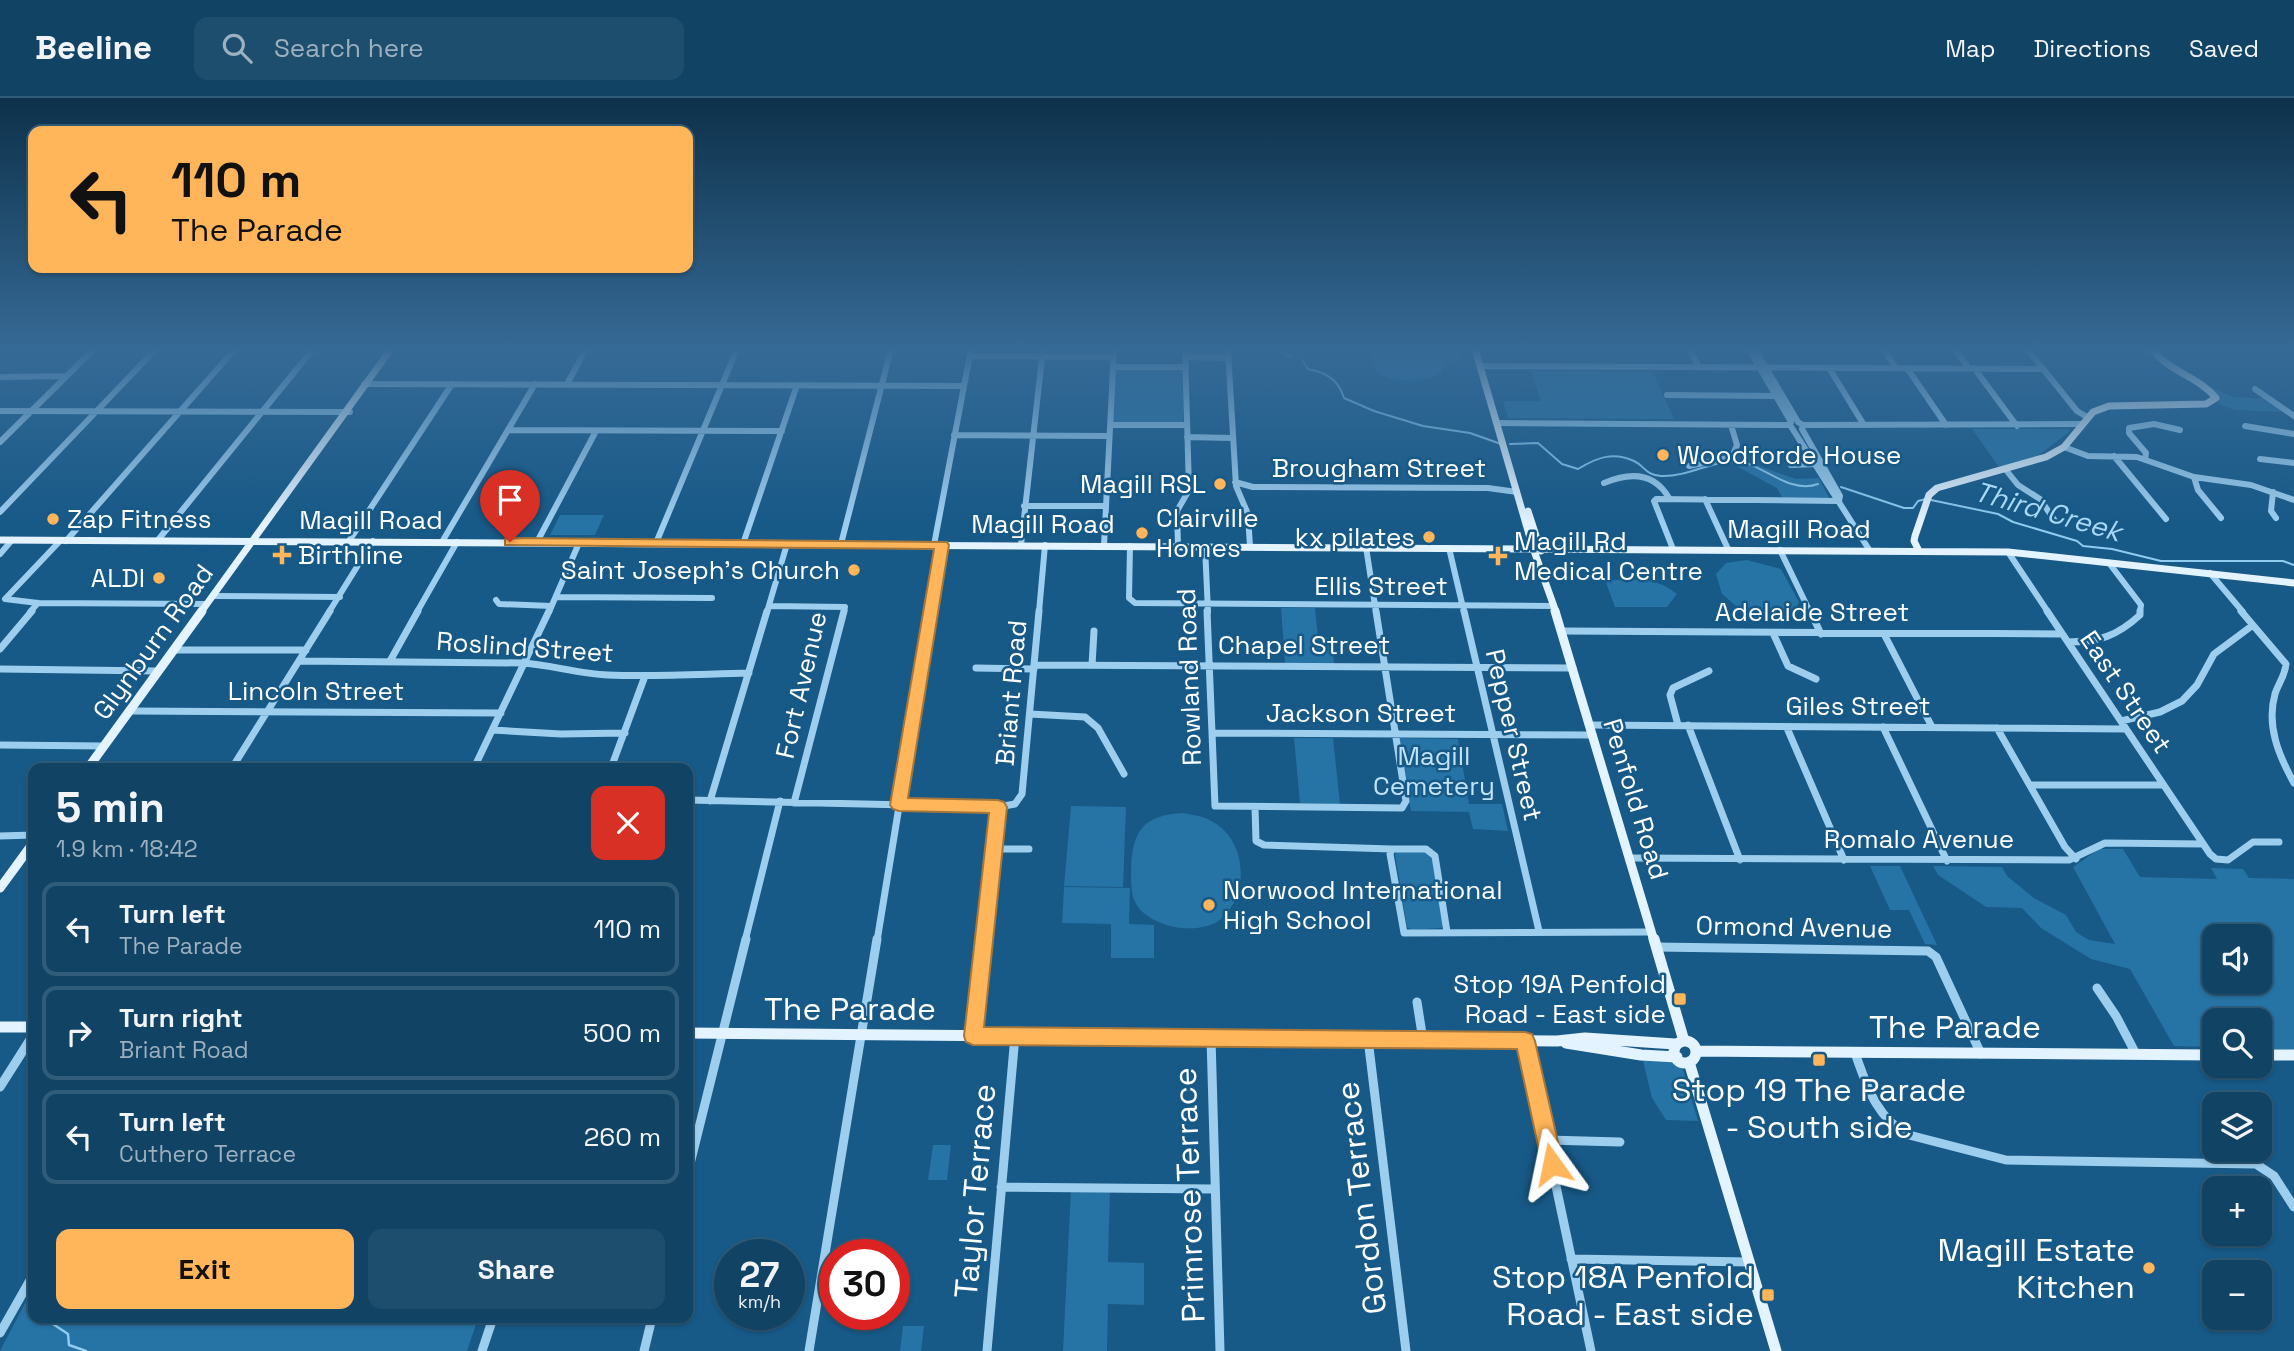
<!DOCTYPE html>
<meta charset="utf-8">
<style>
body{margin:0;font-family:"Space Grotesk",sans-serif;background:#1e4e6e;color:#f1f3f6;height:100vh;display:flex;flex-direction:column;font-size:26px;white-space:nowrap}
*{box-sizing:border-box;margin:0}
p{font-size:23px;color:#9cb0bf}
.icon{flex:none;width:38px;height:38px;fill:none;stroke:currentColor;stroke-width:2;stroke-linecap:round;stroke-linejoin:round}
.map{position:relative;flex:1;overflow:hidden}
.panel{position:absolute;left:28px;top:665px;width:665px;height:560px;display:flex;flex-direction:column;background:#114365;border-radius:14px;box-shadow:0 2px 5px #0004,0 0 0 2px #305c79}
.panel>*{flex:none}
.banner{position:absolute;left:28px;top:28px;width:665px;height:147px;border-radius:14px;box-shadow:0 2px 5px #0004,0 0 0 2px #305c79;background:#ffb559;color:#111;overflow:hidden}
.controls{position:absolute;left:2202px;top:826px;display:grid;gap:14px}
.controls a{display:grid;place-items:center;width:70px;height:70px;border-radius:14px;background:#114365;box-shadow:0 2px 5px #0004,0 0 0 2px #305c79;font-size:35px}
.speed{position:absolute;left:714px;top:1141px;display:flex;gap:14px;font-size:35px;font-weight:700;text-align:center}
.speed>*{display:grid;place-content:center;width:91px;height:91px;border-radius:50%;background:#114365;box-shadow:0 2px 5px #0004,0 0 0 2px #305c79;line-height:1}
.speed small{font-size:18px;font-weight:400}
.speed .limit{border:10px solid #d22;background:#fff;color:#111}
.pin{position:absolute;display:grid;place-items:center;width:60px;height:60px;color:#fff;margin:-72px -30px;border-radius:50% 50% 50% 0;rotate:-45deg;box-shadow:0 0 7px #0007}
.pin .icon{rotate:45deg}
.me{position:absolute;width:77px;margin:-38px;rotate:348deg;stroke-linejoin:round;filter:drop-shadow(0 0 5px #0008)}
.turn{display:flex;align-items:center;gap:24px;height:147px;padding:0 28px;font-size:32px}
.turn .icon{width:91px;height:91px;stroke-width:2.5}
.turn b{display:block;font-size:49px;line-height:60px}
.round{display:grid;place-items:center;flex:none;width:74px;height:74px;border-radius:14px;background:#1e4e6e}
.overview{display:flex;align-items:center;justify-content:space-between;height:119px;padding:0 28px}
h1{font-size:42px;font-weight:800;line-height:52px}
.primary-button{display:flex;gap:14px;margin-top:auto;padding:14px 28px}
.primary-button a{flex:1;height:80px;border-radius:14px;background:#ffb559;color:#111;font-size:28px;font-weight:800;line-height:80px;text-align:center}
.primary-button a+a{background:#1e4e6e;color:#f1f3f6}
ul{padding:0;list-style:none}
li{display:flex;align-items:center;gap:21px;height:94px;margin:0 14px 10px;padding:0 14px;border:4px solid #305c79;border-radius:14px}
li div{flex:1}
li b{display:block;font-size:26px}
li em{font-style:normal}
header{display:flex;align-items:center;gap:42px;box-sizing:border-box;height:98px;padding:0 35px;background:#114365;border-bottom:2px solid #305c79}
header strong{font-size:33px}
nav{display:flex;gap:38px;margin-inline-start:auto;font-size:24px}
.search{width:490px;height:63px;background:#1e4e6e;display:flex;align-items:center;gap:18px;box-sizing:border-box;padding:0 24px;border-radius:14px;color:#9cb0bf;font-size:26px}
.map>svg:first-child{display:block}
</style>
<header>
<strong>Beeline</strong>
<div class="search"><svg class="icon" aria-label="search" viewBox="0 0 24 24"><circle cx="10" cy="10" r="6"/><path d="M15 15l6 6"/></svg>Search here</div>
<nav><a>Map</a><a>Directions</a><a>Saved</a></nav>
</header>
<div class="map">
<svg width="2294" height="1253" viewBox="0 0 2294 1253">
<rect width="100%" height="100%" fill="#175987"/>
<!-- green -->
<path fill="#2673a5" fill-rule="evenodd" d="M1380,251H1459L1461,262L1445,263L1441,275C1423,286 1373,288 1371,260Z
M1116,271L1184,272L1183,326H1111Z
M1531,272L1652,273L1674,321L1508,320L1503,303H1541Z
M2206,287L2233,299L2271,301L2286,314L2235,312L2218,306L2220,300Z
M1972,331H2067L2070,333L2039,357L1999,369Z
M1736,360L1796,381L1819,380L1830,402L1783,401L1777,390L1727,363Z
M560,417H604L595,437H550Z
M1747,462L1781,471L1799,504L1792,521L1749,519L1722,496L1716,476L1726,465Z
M1605,482C1634,482 1654,477 1677,496L1667,509H1615Z
M1281,510H1315L1318,539L1332,540L1334,566L1285,565Z
M1294,640H1333L1340,706L1300,705Z
M1399,640L1458,641L1469,706H1502L1508,733L1473,731L1469,714L1411,713Z
M1071,708L1126,709L1123,789L1064,788Z
M1183,715C1193,717 1204,718 1213,724C1247,743 1250,796 1221,821C1200,839 1148,830 1135,804C1131,796 1131,783 1131,773C1132,734 1142,717 1183,715Z
M2099,751H2123L2140,779L2217,781L2211,770L2243,771L2249,780L2294,781V952L2259,951V922H2214V949L2174,948L2130,871L2091,861L2041,830L2022,810L1986,809L1938,777L1933,768L2002,769L2007,778L2034,800L2066,817L2076,834L2089,842L2115,846L2073,769ZM2214,838H2259V884H2214Z
M1397,753H1425L1432,759L1444,827L1441,830L1412,832L1407,829L1395,756Z
M1870,768H1900L1937,847L1925,846L1909,812H1890Z
M1064,789L1130,790L1129,826L1154,827V860H1111V826L1062,825Z
M1643,963H1675L1682,968L1698,1023L1666,1022L1652,1000Z
M933,1047H951L947,1082H928Z
M1071,1091H1110L1108,1164L1144,1165V1207L1108,1206L1107,1253H1063Z
M33,1190V1220H478L467,1253H0Z
M903,1228H924L921,1253H900Z"/>
<g fill="none" stroke-linecap="round" stroke-linejoin="round">
<!-- stream-far1 -->
<path stroke="#8fccf0" stroke-width="2" d="M1278,251L1290,259
M1302,262L1308,271C1327,275 1338,281 1344,300L1374,313L1423,328L1470,335L1501,346
M1510,346L1538,345L1562,366L1578,371C1596,360 1613,353 1634,363C1645,368 1645,377 1661,378C1687,379 1712,363 1736,363C1760,364 1789,397 1818,386
M1841,389L1904,410H1913L1918,403L1926,401
M1931,402L1998,416L2013,424L2077,443L2083,448L2112,451L2161,463H2283L2294,467"/>
<!-- stream -->
<path stroke="#8fccf0" stroke-width="2.5" d="M44,1220L68,1236L69,1247L86,1253"/>
<!-- minor-far2 -->
<path stroke="#9dceee" stroke-width="6" d="M1228,251L1236,388L1248,416L1250,449
M1689,251L1699,269
M1749,251L1791,324L1790,327L1870,453
M1755,251L1798,324L1803,327L1802,331L1840,398L1839,403
M1883,251L1896,270
M1954,251L1969,270
M2027,251L2077,313L2087,319
M969,258L1113,259
M1186,259L1229,260
M1481,268L2044,271
M1113,269H1186
M1829,270L1864,327
M1907,270L1946,327
M1974,270L2017,328
M0,279L66,278
M364,286L964,288
M567,286L586,251
M2255,291L2294,318
M1667,297L1776,298
M0,313L350,314
M1497,325L1790,327
M1110,327H1186
M1803,327L2083,326
M2245,328L2294,336
M508,332L782,333
M954,337L1109,338
M1187,339L1233,340
M0,344L94,251
M2064,349L2088,358L2137,359L2194,379L2251,387L2294,402
M2114,358L2166,421
M2260,361L2294,365
M2145,362L2146,355L2129,335V330L2154,326L2180,332
M1791,367L1818,366
M1689,368L1732,359L1737,347L1731,327
M2006,372L2018,387L2040,401L2055,423
M2194,379L2198,392L2221,420
M1235,384L1253,389L1488,390L1517,394
M1604,385C1630,374 1654,374 1669,400
M2273,394L2271,413L2276,420
M1705,401L1728,451
M1024,408H1105
M0,414L156,251
M158,442L313,251
M60,443L5,501L38,505L207,506
M66,443L235,251
M349,443L452,286
M442,444L535,286
M537,444L596,333
M656,445L737,251
M743,446L797,287
M841,446L891,251
M934,447L971,251
M1021,447L1043,251
M1104,448L1114,251
M1130,448L1129,500L1135,505L1554,508
M1178,448L1177,413L1189,392L1185,251
M1205,448L1208,514
M1366,449L1376,514
M1449,450L1464,514
M1673,451L1654,403L1656,401L1838,403
M1780,452L1810,514
M2008,454L2048,514
M0,456L12,442
M2109,465L2141,507L2140,514
M2210,475L2243,514
M213,498L340,499
M556,499L712,500
M496,502L499,506L551,508
M769,508L845,509L844,514
M30,514L38,505
M329,514L373,443
M417,514L457,444
M549,514L579,445
M767,514L787,446
M931,514L942,447
M1039,514L1045,447"/>
<!-- minor-far1 -->
<path stroke="#9dceee" stroke-width="7" d="M1207,513L1215,708L1402,710L1406,703L1376,513
M1464,513L1539,833
M1810,513L1821,536
M2047,513L2210,756L2216,761L2228,762L2253,744H2279
M2241,513L2286,566C2285,578 2278,586 2275,596C2266,628 2279,658 2294,685
M1562,533L2062,536
M1773,535L1788,568L1816,581
M1884,536L1932,629
M2068,544C2099,544 2117,538 2140,517V513
M0,551L32,513
M173,552H306
M299,563L523,565C552,567 579,576 608,577C655,579 702,576 749,575
M390,563L418,513
M1035,567L1573,570
M1092,567L1094,533
M976,570L1034,571
M0,571L158,573
M130,613L501,615
M1030,616L1085,619L1098,630L1124,676
M2121,623L2160,614L2182,603L2197,587L2214,556L2253,527
M1590,627L2125,631
M1678,627L1670,597L1673,590L1709,573
M1688,627L1740,762
M1883,629L1947,763
M1787,630L1844,762
M1997,630L2065,749L2076,761
M493,632L561,636L625,635
M1212,635L1593,637
M0,647L104,648
M232,670L330,513
M474,670L549,513
M611,670L645,578
M2030,687H2163
M688,702L998,709L1015,706L1022,696L1039,513
M710,703L767,513
M794,705L844,513
M1255,709L1256,743L1264,747L1392,751
M0,738L33,737
M995,751H1029
M1629,760L2069,762L2105,745L2203,746
M1447,834L1435,758L1426,751H1392L1390,756L1404,835L1651,834
M745,843L780,703
M877,843L931,513
M983,843L998,709"/>
<!-- minor -->
<path stroke="#9dceee" stroke-width="9" d="M1656,849L1928,853L1936,859L1981,956
M2097,890L2116,918L2136,956
M1417,904L1423,942
M973,938L984,841
M1211,940L1220,1253
M1368,941L1406,1253
M1525,942L1591,1253
M1855,955C1867,988 1876,1020 1909,1037L2006,1062L2256,1066L2274,1078L2294,1109
M0,989L33,937
M1547,1042L1620,1044
M688,1074L746,841
M1001,1089L1213,1091
M1571,1161L1750,1164
M0,1235L33,1177
M482,1253L493,1220
M644,1253L652,1220
M809,1253L877,841
M987,1253L1015,938"/>
<!-- major-far2 -->
<path stroke="#e3f3ff" stroke-width="7" d="M1475,251L1533,450L1556,514
M1528,413L1541,453
M0,442L2008,454L2294,485
M1919,453L1914,443L1915,438L1929,397L1937,390L2046,359L2064,349L2093,314L2109,308L2206,306L2216,300C2198,278 2169,274 2152,251
M201,514L391,251"/>
<!-- major-far1 -->
<path stroke="#e3f3ff" stroke-width="9" d="M1555,513L1654,843
M88,670L202,513
M0,790L33,745"/>
<!-- major -->
<path stroke="#e3f3ff" stroke-width="11" d="M1654,841L1684,943
M0,929H33
M688,935L1557,943L1585,940L1675,946
M1674 954a11 11 0 1 1 22 0a11 11 0 1 1-22 0Z
M1566,945L1641,957L1677,959
M1697,953L2214,957
M2259,957H2294
M1689,964L1776,1253"/>
</g>
<!-- sky -->
<linearGradient id="sky" x2="0" y2="1"><stop stop-color="#0d314a"/><stop offset="0.59" stop-color="#366a96"/><stop offset="1" stop-color="#366a96" stop-opacity="0"/></linearGradient>
<rect width="2294" height="426" fill="url(#sky)"/>
<!-- route -->
<path fill="#ffb559" stroke="#a6763a" stroke-width="2" d="M510,440L947,444L949,447L908,700L998,702L1004,704L1007,709L984,929L1525,934L1532,936L1535,943L1563,1066L1560,1073L1552,1076L1545,1073L1542,1066L1517,951L973,947L966,944L964,938L989,715L899,713L893,711L890,707L934,451L505,447V441Z"/>
<!-- markers -->
<g fill="#ffb559" stroke="#175987" stroke-width="2.5">
<circle cx="1663" cy="357" r="7"/>
<circle cx="1220" cy="386" r="7"/>
<circle cx="53" cy="421" r="7"/>
<circle cx="1142" cy="435" r="7"/>
<circle cx="1429" cy="439" r="7"/>
<path d="M278.5 446.5h7v7h7v7h-7v7h-7v-7h-7v-7h7z"/>
<path d="M1494.5 447.5h7v7h7v7h-7v7h-7v-7h-7v-7h7z"/>
<circle cx="854" cy="472" r="7"/>
<circle cx="159" cy="480" r="7"/>
<circle cx="1209" cy="807" r="7"/>
<rect x="1673" y="894" width="14" height="14" rx="3.5"/>
<rect x="1812" y="955" width="14" height="14" rx="3.5"/>
<circle cx="2149" cy="1170" r="7"/>
<rect x="1761" y="1190" width="14" height="14" rx="3.5"/>
</g>
<g text-anchor="middle" stroke-width="5" stroke-linejoin="round" paint-order="stroke">
<!-- poi labels -->
<g font-size="26" fill="#fff" stroke="#175987" text-anchor="start">
<text x="1677" y="366">Woodforde House</text>
<text x="1206" y="395" text-anchor="end">Magill RSL</text>
<text x="1156" y="429">Clairville<tspan x="1156" dy="30">Homes</tspan></text>
<text x="67" y="430">Zap Fitness</text>
<text x="1415" y="448" text-anchor="end">kx pilates</text>
<text x="1514" y="452">Magill Rd<tspan x="1514" dy="30">Medical Centre</tspan></text>
<text x="298" y="466">Birthline</text>
<text x="840" y="481" text-anchor="end">Saint Joseph's Church</text>
<text x="145" y="489" text-anchor="end">ALDI</text>
<text x="1223" y="801">Norwood International<tspan x="1223" dy="30">High School</tspan></text>
<text x="1666" y="895" text-anchor="end">Stop 19A Penfold<tspan x="1666" dy="30">Road - East side</tspan></text>
</g>
<!-- street labels -->
<g font-size="26" fill="#fff" stroke="#175987">
<text x="1379" y="379">Brougham Street</text>
<text x="371" y="431">Magill Road</text>
<text x="1043" y="435">Magill Road</text>
<text x="1799" y="440">Magill Road</text>
<text x="1381" y="497">Ellis Street</text>
<text x="1812" y="523">Adelaide Street</text>
<text transform="translate(153 544) rotate(-54)" y="9">Glynburn Road</text>
<text x="1304" y="556">Chapel Street</text>
<text transform="translate(525 549) rotate(4)" y="9">Roslind Street</text>
<text transform="translate(1189 579) rotate(-92)" y="9">Rowland Road</text>
<text transform="translate(801 587) rotate(-77)" y="9">Fort Avenue</text>
<text x="316" y="602">Lincoln Street</text>
<text transform="translate(2126 594) rotate(56)" y="9">East Street</text>
<text transform="translate(1011 595) rotate(-85)" y="9">Briant Road</text>
<text x="1858" y="617">Giles Street</text>
<text x="1361" y="624">Jackson Street</text>
<text transform="translate(1514 637) rotate(77)" y="9">Pepper Street</text>
<text transform="translate(1636 701) rotate(73)" y="9">Penfold Road</text>
<text x="1919" y="750">Romalo Avenue</text>
<text transform="translate(1794 829) rotate(1)" y="9">Ormond Avenue</text>
</g>
<!-- park labels -->
<g font-size="26" fill="#c2e4fa" stroke="#175987">
<text x="1434" y="667">Magill<tspan x="1434" dy="30">Cemetery</tspan></text>
</g>
<!-- water labels -->
<g font-size="28" font-style="italic" fill="#a8d8f5" stroke="#175987">
<text transform="translate(2048 413) rotate(16)" y="10">Third Creek</text>
</g>
<!-- near-street labels -->
<g font-size="32" fill="#fff" stroke="#175987">
<text x="850" y="922">The Parade</text>
<text x="1955" y="940">The Parade</text>
<text transform="translate(975 1093) rotate(-85)" y="11">Taylor Terrace</text>
<text transform="translate(1189 1097) rotate(-92)" y="11">Primrose Terrace</text>
<text transform="translate(1361 1100) rotate(-97)" y="11">Gordon Terrace</text>
</g>
<!-- near-poi labels -->
<g font-size="32" fill="#fff" stroke="#175987" text-anchor="end">
<text x="1819" y="1003" text-anchor="middle">Stop 19 The Parade<tspan x="1819" dy="37">- South side</tspan></text>
<text x="2135" y="1163">Magill Estate<tspan x="2135" dy="37">Kitchen</tspan></text>
<text x="1754" y="1190">Stop 18A Penfold<tspan x="1754" dy="37">Road - East side</tspan></text>
</g>
</g>
</svg>
<div class="controls">
<a><svg class="icon" aria-label="sound" viewBox="0 0 24 24"><path d="M4 9h4l5-4v14l-5-4H4zM17 9q2 3 0 6"/></svg></a>
<a><svg class="icon" aria-label="search" viewBox="0 0 24 24"><circle cx="10" cy="10" r="6"/><path d="M15 15l6 6"/></svg></a>
<a><svg class="icon" aria-label="layers" viewBox="0 0 24 24"><path d="M12 4l9 5-9 5-9-5zM3 14l9 5 9-5"/></svg></a>
<a>+</a>
<a>−</a>
</div>
<div class="speed"><div>27<small>km/h</small></div><div class="limit">30</div></div>
<div class="pin" style="left:510px;top:444px;background:#d93025"><svg class="icon" aria-label="arrive" viewBox="0 0 24 24"><path d="M6 21V4h12l-3 4 3 4H6"/></svg></div>
<svg class="me" style="left:1552px;top:1066px" viewBox="-20 -20 40 40"><path d="M0-17L14 15 0 8-14 15z" fill="#ffb559" stroke="#fff" stroke-width="4"/></svg>
<div class="banner">
<div class="turn"><svg class="icon" aria-label="left" viewBox="0 0 24 24"><path d="M17 20v-9H6M10 6l-5 5 5 5"/></svg><div><b>110 m</b>The Parade</div></div>
</div>
<section class="panel">
<div class="overview"><div><h1>5 min</h1><p>1.9 km · 18:42</p></div><a class="round" style="background:#d93025;color:#fff"><svg class="icon" aria-label="close" viewBox="0 0 24 24"><path d="M6 6l12 12M18 6L6 18"/></svg></a></div>
<ul>
<li><svg class="icon" aria-label="left" viewBox="0 0 24 24"><path d="M17 20v-9H6M10 6l-5 5 5 5"/></svg><div><b>Turn left</b><p>The Parade</p></div><em>110 m</em></li>
<li><svg class="icon" aria-label="right" viewBox="0 0 24 24"><path d="M7 20v-9h11M14 6l5 5-5 5"/></svg><div><b>Turn right</b><p>Briant Road</p></div><em>500 m</em></li>
<li><svg class="icon" aria-label="left" viewBox="0 0 24 24"><path d="M17 20v-9H6M10 6l-5 5 5 5"/></svg><div><b>Turn left</b><p>Cuthero Terrace</p></div><em>260 m</em></li>
</ul>
<div class="primary-button"><a>Exit</a><a>Share</a></div>
</section>
</div>
